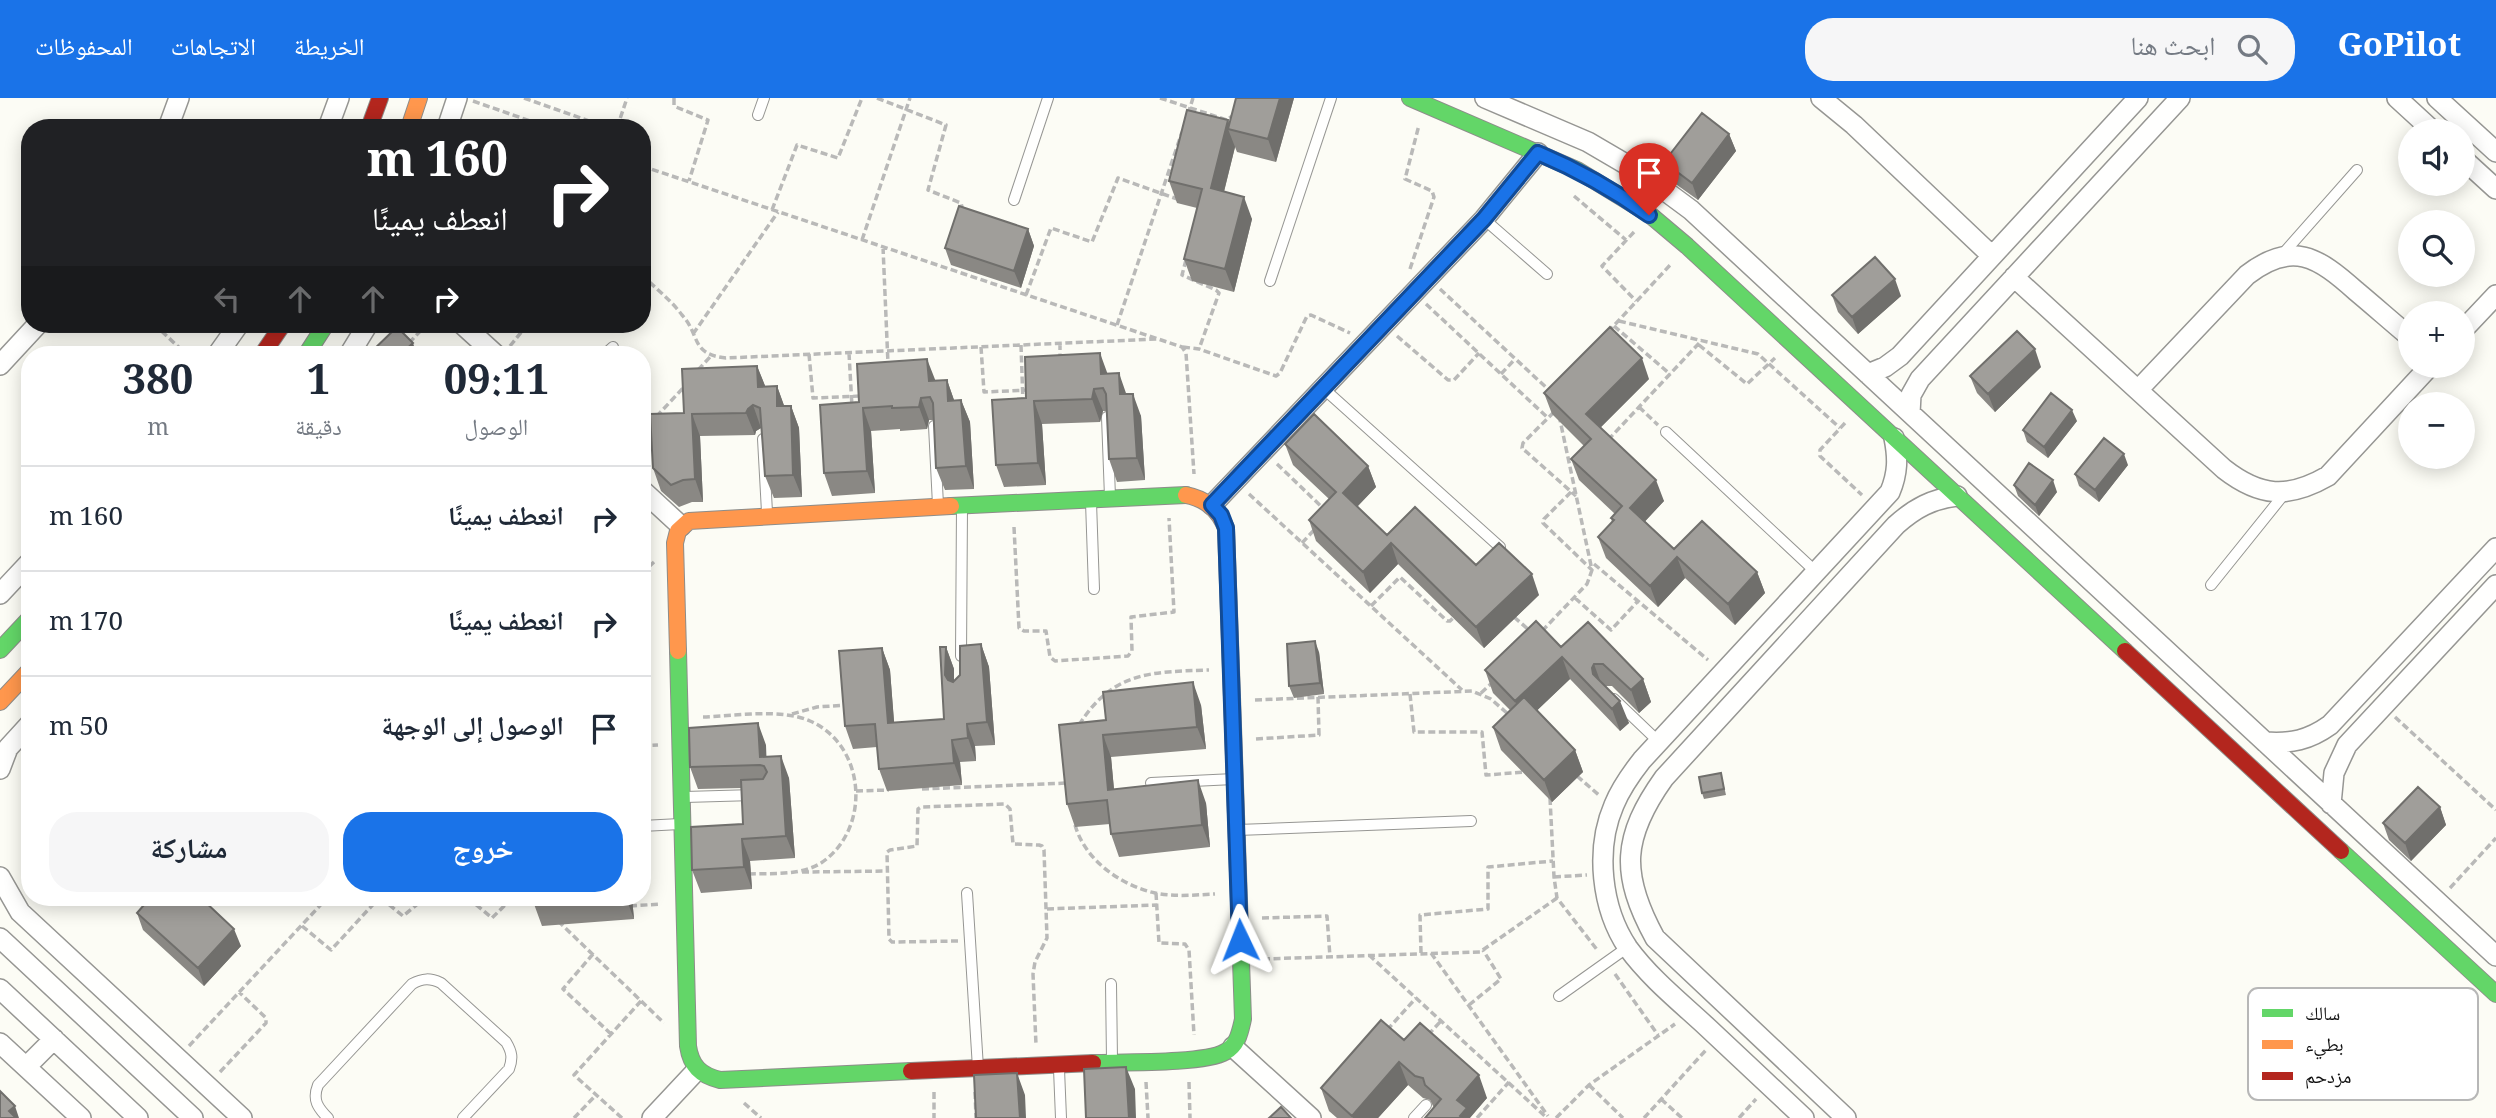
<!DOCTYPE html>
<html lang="ar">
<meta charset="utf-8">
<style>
body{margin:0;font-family:Georgia,"Noto Naskh Arabic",serif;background:#f6f6f7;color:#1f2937;direction:rtl;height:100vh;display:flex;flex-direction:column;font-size:26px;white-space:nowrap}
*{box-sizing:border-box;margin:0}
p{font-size:23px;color:#747a83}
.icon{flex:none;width:38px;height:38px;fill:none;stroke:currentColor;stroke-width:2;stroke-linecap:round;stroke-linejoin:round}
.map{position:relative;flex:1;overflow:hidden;direction:ltr}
.details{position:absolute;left:21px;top:248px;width:630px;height:560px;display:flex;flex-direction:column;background:#fff;border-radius:28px;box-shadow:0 4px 18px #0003;direction:rtl}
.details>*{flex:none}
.guide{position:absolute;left:21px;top:21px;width:630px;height:214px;border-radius:28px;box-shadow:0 4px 18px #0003;direction:rtl;background:#202124;color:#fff;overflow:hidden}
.tools{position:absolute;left:2398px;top:21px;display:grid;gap:14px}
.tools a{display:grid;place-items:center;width:77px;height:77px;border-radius:50%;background:#fff;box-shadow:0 4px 18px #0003;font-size:35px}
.pin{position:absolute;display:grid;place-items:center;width:60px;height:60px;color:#fff;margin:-72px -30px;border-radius:50% 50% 50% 0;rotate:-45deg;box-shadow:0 0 7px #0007}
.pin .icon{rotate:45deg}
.me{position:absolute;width:77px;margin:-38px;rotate:358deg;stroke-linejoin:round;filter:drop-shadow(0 0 5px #0008)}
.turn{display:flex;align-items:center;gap:24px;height:147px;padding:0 28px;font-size:32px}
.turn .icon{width:91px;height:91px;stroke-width:2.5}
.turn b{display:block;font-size:49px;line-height:60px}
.lanes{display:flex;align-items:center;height:66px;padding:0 28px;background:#0003;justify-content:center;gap:35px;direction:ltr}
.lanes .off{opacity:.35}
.eta{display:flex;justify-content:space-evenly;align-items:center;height:119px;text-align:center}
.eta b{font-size:42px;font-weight:800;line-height:49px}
.primary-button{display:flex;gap:14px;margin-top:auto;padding:14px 28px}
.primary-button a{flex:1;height:80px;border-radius:28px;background:#1a73e8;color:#fff;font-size:28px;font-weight:800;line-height:80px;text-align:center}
.primary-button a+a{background:#f6f6f7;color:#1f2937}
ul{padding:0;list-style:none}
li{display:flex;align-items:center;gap:21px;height:105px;padding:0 28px;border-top:2px solid #e0e1e3}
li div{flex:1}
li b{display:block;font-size:26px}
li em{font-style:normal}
header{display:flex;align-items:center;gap:42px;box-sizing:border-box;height:98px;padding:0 35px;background:#1a73e8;color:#fff}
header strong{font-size:33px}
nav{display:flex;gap:38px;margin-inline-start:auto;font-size:24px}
.search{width:490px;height:63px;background:#f6f6f7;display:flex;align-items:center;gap:18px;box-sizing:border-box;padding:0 24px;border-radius:28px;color:#747a83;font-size:26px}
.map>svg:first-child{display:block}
</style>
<header>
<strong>GoPilot</strong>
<div class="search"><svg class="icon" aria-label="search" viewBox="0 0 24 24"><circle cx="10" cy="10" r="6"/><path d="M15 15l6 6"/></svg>ابحث هنا</div>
<nav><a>الخريطة</a><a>الاتجاهات</a><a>المحفوظات</a></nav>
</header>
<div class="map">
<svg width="2496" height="1020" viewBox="0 0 2496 1020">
<rect width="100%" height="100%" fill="#fcfcf5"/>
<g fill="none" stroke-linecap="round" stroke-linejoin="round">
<defs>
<path id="lane" d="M758,17L764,0
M1014,102L1048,0
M1484,121L1547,176
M2281,158L2357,72
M1270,183L1331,0
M604,257L613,249
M1323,290L1500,449
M1107,319L1110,399
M934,328L938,407
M1666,334L1816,474
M763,341L767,414
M1091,404L1094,491
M2211,487L2285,395
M961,558L962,409
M1614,601L1659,644
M1151,685L1234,681
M685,699L754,697
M642,728L680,726
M1237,732L1471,723
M967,795L978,970
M1111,886L1112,962
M1559,898L1628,849
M1059,971L1061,1020
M328,1020C318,1010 312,1002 318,987L412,886C423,880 430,880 441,885L506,944C512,954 513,960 509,971L463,1020
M1414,1020L1426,1007"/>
<path id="street" d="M1485,0L1588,44L1641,75L1691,112L2496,858
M1821,0L1854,27L1992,158
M2397,0L2433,33
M2437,0L2496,54
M168,30L179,0
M328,30L339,0
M447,30L457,0
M2462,60L2496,91
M2014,179L2224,371C2260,399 2288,401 2328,378L2430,268
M462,226L496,257
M2462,233L2496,197
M217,257L239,226
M349,257L368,226
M0,267L38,226
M1868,276L1885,269L1900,258L2138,0
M2138,292L2247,177C2292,142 2318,159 2356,193C2374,208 2392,224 2410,239
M1910,315L1911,297L1920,281L2180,0
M642,392L681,428
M1212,407L1484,121L1538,55
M0,496L30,464
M2265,644C2291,646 2309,642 2330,627L2496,450
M0,671L8,650L30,626
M2331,706L2334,675L2347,647L2496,487
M0,779L20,814L242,1020
M0,840L193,1020
M0,891L138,1020
M0,945L81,1020
M1233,949L1311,1020
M26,969L54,941
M652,1020L696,973
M1804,1020C1772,990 1739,959 1707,929C1680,904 1650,880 1628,850C1601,810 1595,751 1614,707C1621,690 1631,676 1642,662L1890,394C1898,375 1898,360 1894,340
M1846,1020L1655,840C1620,776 1622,739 1664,680L1896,427C1915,410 1932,401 1957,398"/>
<path id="fast" d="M1410,0L1577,72L1649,116L1687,148L2125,553
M306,257L326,226
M951,408L1186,397
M0,552L30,520
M678,553L688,948C691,968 700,977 720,982L911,973
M2341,753L2496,896
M1093,965C1120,964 1205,966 1225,954C1238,947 1240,934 1243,921L1232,599"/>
<path id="slow" d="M409,30L419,0
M1186,397C1206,401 1218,411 1226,430L1232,599
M678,553L675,445L678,433L689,423L951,408
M0,604L30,572"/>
<path id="jam" d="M369,30L380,0
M262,257L283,226
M2125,553L2341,753
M911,973L1093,965"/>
</defs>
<!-- lane casing -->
<use href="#lane" stroke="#969693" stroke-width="12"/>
<!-- street casing -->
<use href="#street" stroke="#969693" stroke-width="22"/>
<!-- fast casing -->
<use href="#fast" stroke="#8d8d8a" stroke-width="18"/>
<!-- slow casing -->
<use href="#slow" stroke="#8d8d8a" stroke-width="18"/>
<!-- jam casing -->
<use href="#jam" stroke="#8d8d8a" stroke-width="18"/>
<!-- path -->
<path stroke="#b9b9b8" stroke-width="3.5" stroke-dasharray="7 3.5" stroke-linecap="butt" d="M524,0L609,30
M674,0V7L676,9L708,22L689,83
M877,0L946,27L928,92L961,105L963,113
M1160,0L1227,22L1232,18
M473,3L550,30
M1188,16L1193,0
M617,30L627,0
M642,68L1182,249L1186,255L1194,376
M1574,98L1626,142
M772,112L797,47L838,60L862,0
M1634,134L1602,168L1636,203
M862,142L910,0
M883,149L888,266
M1186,162L1182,177L1216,192L1219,195L1199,251
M1410,171L1434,99L1432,93L1405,81L1419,27
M642,177C655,190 671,202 682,217C701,238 690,256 726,260L1157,241
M1440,191L1550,293
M1026,197L1051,130L1092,144L1118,80L1180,102
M1426,206L1548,320
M1619,223L1758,256L1840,330
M154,226L187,257
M1117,227L1182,34
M1614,228L1670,276
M1608,234L1672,165
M693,236L778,114
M1397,238L1448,282H1454L1479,255
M409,245L427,226
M1060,245V261
M1021,247L1023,305
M1699,247L1747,286L1775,260
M510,248L528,226
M981,249L984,294L1029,292
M1183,249L1199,251L1276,278L1280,275L1307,218L1311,217L1350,235
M849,255L852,309
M809,256L813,300L862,298
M698,272L711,258
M1501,276L1515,261
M1639,309L1658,327
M1554,314L1523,345L1522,350L1576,398
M1845,325L1820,352V358L1862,397
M642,334L684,289
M1608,342L1702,242
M1277,366L1325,412
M1571,394L1544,421L1543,425L1592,472
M1249,396L1462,592
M1014,429L1019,530L1024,533H1046L1050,559L1055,563L1128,558L1132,553L1131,519L1174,514L1169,420
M1302,445L1315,431
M1594,466L1708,562
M642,475L654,464
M1575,500L1611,532L1638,503
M1371,508L1400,479L1447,523H1450L1456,517
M1514,519L1529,532
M1542,533L1587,486L1592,472L1560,322
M1481,595L1493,584
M1410,596L1414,634H1482L1486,677L1526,674
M1255,602L1472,593L1491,601L1508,616
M792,616L817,609L846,607
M703,619C735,618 781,610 810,623C866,647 872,731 821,765C800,778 772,775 748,776
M2395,619L2496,712
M1079,627C1113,573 1151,574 1209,572
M1256,641L1319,637L1318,599
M642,648L658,647
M1577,678L1600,698
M922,691L1068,685
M856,693L889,692
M1550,700L1554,779L1557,800L1598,853
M1075,727C1085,762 1120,787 1155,795C1174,799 1195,797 1215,796
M802,774L887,773
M1554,779L1587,777
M2450,790L2496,740
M1156,795L1159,845L1185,846L1189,852L1194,937
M381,800L403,818L425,800
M468,800L492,820L512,800
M630,808L661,806
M1047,811L1157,807
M1262,820L1327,818L1330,859
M558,823L664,925
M302,828L331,852L379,800
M958,843L892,844L889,841L887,754L890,752L917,748L918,711L921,709L1005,706L1010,711L1013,746L1039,747L1042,748L1044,752L1047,840L1035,864L1033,876L1036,947
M1421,855L1420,817L1488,811V769L1553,763
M1431,855L1548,1018
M593,856L563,891L611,936
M1369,857L1547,1020
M1263,861L1480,854L1557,800
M1615,876L1658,937
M1469,907L1501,881L1483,852
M1387,932L1416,900
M1428,937L1441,923
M189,948L327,800
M220,974L266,925V920L239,894
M1146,984L1148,1020
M1189,984L1190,1020
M1589,987L1623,1020
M934,994V1020
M975,994L976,1020
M1661,1001L1682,1020
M744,1005L761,1020
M574,1020L596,997
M622,1020L574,977L641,903
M1477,1020L1509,984
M1556,1020L1589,987L1675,926
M1644,1020L1706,952
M1739,1020L1756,1001"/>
<!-- lane -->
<use href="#lane" stroke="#fffffe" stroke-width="10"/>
<!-- street -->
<use href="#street" stroke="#fffffe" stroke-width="19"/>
<!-- fast -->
<use href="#fast" stroke="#63d668" stroke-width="16"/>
<!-- slow -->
<use href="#slow" stroke="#ff974d" stroke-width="16"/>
<!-- jam -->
<use href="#jam" stroke="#b3261e" stroke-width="16"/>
</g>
<!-- wall -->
<path fill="#8a8884" d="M1236,0H1294L1276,64L1237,54L1235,49L1224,94L1252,121L1234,194L1192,183L1184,161L1197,110L1177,105L1169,83L1228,22L1229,27Z
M1729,36L1736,53L1698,102L1670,82L1664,64Z
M1028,131L1034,148L1021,190L951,167L945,150Z
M1832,197L1901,198L1858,236L1838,214Z
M757,268L765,288H777L784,308H791L799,330L802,399L774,400L765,378L761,330L756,333L755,337L700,338L703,404H692L679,409L661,393L653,370L684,315Z
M2041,269L1995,314L1977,295L1970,278Z
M1107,276L1126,296L1141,318L1145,382L1117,384L1109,361L1107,313H1103L1100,324L1042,326L1046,387L1004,389L996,367L1026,300Z
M1649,281L1600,330L1664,403L1645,423L1674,451L1757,474L1765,495L1735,527L1685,480L1658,509L1606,460L1598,439L1612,424L1611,420L1615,416L1579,382L1571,361L1584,348L1552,316L1544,295Z
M947,282L954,302H961L970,324L974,391L945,392L936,370L934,322H929L927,331L900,333V331L871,333L875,395L832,398L824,375L859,304L935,283Z
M2077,323L2048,360L2027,344L2023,332Z
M1285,346L1368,368L1376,389L1357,409L1387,437L1476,467L1539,497L1484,550L1398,466L1370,495L1316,443L1309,422L1329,401L1293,367Z
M2128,367L2099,404L2079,388L2075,376Z
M2014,387L2057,394L2039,418L2018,398Z
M981,546L989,569L995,647L975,648L976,663L960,664L962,687L887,693L879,671L877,649L853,651L845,628L882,550L890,572L894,625L944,621L946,549L954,571V584L960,577Z
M1561,549L1643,581L1651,604L1639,615L1612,588H1606L1629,625L1620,633L1570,581L1537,612L1575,652L1583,674L1552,704L1501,652L1493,629L1510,612L1493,595L1485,572Z
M1319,554L1324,596L1294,600L1289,588Z
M1201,607L1206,651L1111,659L1114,691L1206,705L1210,749L1119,759L1111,736L1110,726L1075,729L1067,706L1106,622Z
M766,647V659L789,680L795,760L750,763L752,791L701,795L692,772L743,726L742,690L698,691L690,669Z
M1721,675L1726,697L1704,701L1702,695Z
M2440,709L2446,727L2411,763L2389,742L2383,725Z
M533,800H632L634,821L542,828L534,806Z
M137,815L241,848L204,888L143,832Z
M1404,942L1487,1000L1470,1019L1434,1010L1430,1002L1423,1000L1408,987L1378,1020H1337L1329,1013L1321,990Z"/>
<!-- shaded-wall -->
<path fill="#706f6c" d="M1280,0H1294L1276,64L1268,41Z
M1228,22L1231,32L1228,31L1235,49L1219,113L1211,90Z
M1729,36L1736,53L1698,102L1692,85Z
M1244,99L1252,121L1234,194L1225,171Z
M1028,131L1034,148L1021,190L1014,173Z
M1895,181L1901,198L1858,236L1852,219Z
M413,245L417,257H401V256Z
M2035,251L2041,269L1995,314L1988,296Z
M1100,255L1108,277L1101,276Z
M1642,260L1649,281L1593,337L1586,316Z
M927,261L936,284L929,283Z
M757,268L766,290L758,289Z
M1119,275L1127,298L1120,296Z
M947,282L955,305L948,303Z
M777,288L785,310L777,308Z
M1094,291L1103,313L1100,324L1092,301Z
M1133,296L1141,318L1145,382L1137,360Z
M921,300L929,322L927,331L919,309Z
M961,302L970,324L974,391L966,368Z
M1034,303L1042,326L1046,387L1038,365Z
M753,307L761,330L756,333L755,337L746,315L748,311Z
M791,308L799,330L802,399L793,377Z
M863,310L871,333L875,395L867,373Z
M2072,312L2077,323L2048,360L2044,349Z
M692,316L700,338L703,404L695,381Z
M2124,356L2128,367L2099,404L2095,392Z
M1368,368L1376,389L1350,416L1343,395Z
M1656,382L1664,403L1638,431L1630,410Z
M2053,382L2057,394L2039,418L2035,407Z
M1391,445L1398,466L1370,495L1363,474Z
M1677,459L1685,480L1658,509L1650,488Z
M1757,474L1765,495L1735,527L1728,506Z
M1532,476L1539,497L1484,550L1476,529Z
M1315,543L1319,554L1324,596L1320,585Z
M981,546L989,569L995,647L987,624Z
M946,549L954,571V600L945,577Z
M882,550L890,572L896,648L888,625Z
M1562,559L1570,581L1523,626L1515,603Z
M1594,566L1602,588L1601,599L1592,570Z
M1643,581L1651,604L1639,615L1631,592Z
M1193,584L1201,607L1206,651L1197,629Z
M1620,603L1629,625L1620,633L1612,611Z
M758,625L766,647L767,674L760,659Z
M967,626L975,648L976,663L968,640Z
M1103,637L1111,659L1116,714L1108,692Z
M952,642L960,664L962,687L954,665Z
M1575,652L1583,674L1552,704L1544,682Z
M781,658L789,680L795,760L786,738Z
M1198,682L1206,705L1210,749L1202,727Z
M2440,709L2446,727L2411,763L2405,745Z
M742,741L750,763L752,791L744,769Z
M626,800H632L634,821Z
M234,831L241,848L204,888L198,870Z
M1399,964L1408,987L1378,1020H1353L1352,1018Z
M1126,969L1135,991L1136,1020H1129Z
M1017,975L1025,997L1026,1020H1020Z
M1479,977L1487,1000L1470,1020H1461L1457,1002Z
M15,1008L19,1020H12L9,1013Z"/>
<!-- building -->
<path fill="#a09e9a" stroke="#706f6c" stroke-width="2" d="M1236,0H1280L1268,41L1228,31Z
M1187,12L1228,22L1211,90L1244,99L1225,171L1184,161L1202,91L1169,83Z
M1702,15L1729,36L1692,85L1664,64Z
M959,108L1028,131L1014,173L945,150Z
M1875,159L1895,181L1852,219L1832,197Z
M397,229L413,245L401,256L402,257H368Z
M1610,229L1642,260L1586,316L1656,382L1630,410L1674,451L1702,423L1757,474L1728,506L1677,459L1650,488L1598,439L1614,422L1611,420L1622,408L1571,361L1591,341L1544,295Z
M2017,233L2035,251L1988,296L1970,278Z
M1100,255L1101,276L1119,275L1120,296H1133L1137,360L1109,361L1106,296L1103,290L1094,291L1092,301L1034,303L1038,365L996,367L992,302L1026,300L1025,259Z
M927,261L929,283L947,282L948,303L961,302L966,368L936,370L933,305L930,299L921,300L919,309L892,310V308L863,310L867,373L824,375L820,307L859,304L857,266Z
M757,268L758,289L777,288V308H791L793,377L765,378L760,310L753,307L748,311L746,315L692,316L695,381L683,382L671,387L653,370L650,316L684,315L682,271Z
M2051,295L2072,312L2044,349L2023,332Z
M1314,316L1368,368L1343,395L1387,437L1415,409L1476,467L1499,445L1532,476L1476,529L1391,445L1363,474L1309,422L1336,394L1285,346Z
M2104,340L2124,356L2095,392L2075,376Z
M2029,365L2053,382L2035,407L2014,387Z
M1536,523L1561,549L1588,524L1643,581L1631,592L1603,566H1594L1592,570L1593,576L1620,603L1612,611L1562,559L1515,603L1485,572Z
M1315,543L1320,585L1289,588L1287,546Z
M981,546L987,624L967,626L968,640L952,642L954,665L879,671L875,626L845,628L839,553L882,550L888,625L944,621L940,549H946L945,577L948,582L953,584L960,577V548Z
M1193,584L1197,629L1103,637L1108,692L1198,682L1202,727L1111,736L1107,702L1067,706L1059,627L1106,622L1103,594Z
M1524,599L1575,652L1544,682L1493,629Z
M758,625L760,659L781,658L786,738L742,741L744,769L692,772L691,729L743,726L741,682L763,681L767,674L764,668L760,667L690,669L689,630Z
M1721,675L1724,691L1702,695L1699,679Z
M2418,689L2440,709L2405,745L2383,725Z
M150,800H201L234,831L198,870L137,815Z
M533,800H607L534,806Z
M1381,922L1404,942L1420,925L1479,977L1457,1002L1467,1010L1460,1018L1462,1020H1425L1441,1001L1425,987L1423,980L1415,978L1399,964L1352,1018L1321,990Z
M1126,969L1129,1020H1086L1084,971Z
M1017,975L1020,1020H976L974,977Z
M0,993L15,1008L9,1013L16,1020H0Z
M1281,1009L1291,1020H1269Z"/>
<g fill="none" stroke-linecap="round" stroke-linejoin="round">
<defs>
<path id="route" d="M1240,842L1226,430L1221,417L1212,407L1484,121L1538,55C1578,72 1614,92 1649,117"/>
</defs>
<!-- route casing -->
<use href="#route" stroke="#114b97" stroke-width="18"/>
<!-- route -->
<use href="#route" stroke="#1a73e8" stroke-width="12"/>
</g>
<!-- legend -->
<rect x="2248" y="890" width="230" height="112" rx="10" fill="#fff" stroke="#b7b7b7" stroke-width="2"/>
<rect x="2262" y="911" width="31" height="8" fill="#63d668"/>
<rect x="2262" y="942" width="31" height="9" fill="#ff974d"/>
<rect x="2262" y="974" width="31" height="8" fill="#b3261e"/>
<g font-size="19" fill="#101010">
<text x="2305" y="922">سالك</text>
<text x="2305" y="953">بطيء</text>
<text x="2305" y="985">مزدحم</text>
</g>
</svg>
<div class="tools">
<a><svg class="icon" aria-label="sound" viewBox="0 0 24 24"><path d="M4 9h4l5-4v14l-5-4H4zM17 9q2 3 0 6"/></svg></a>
<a><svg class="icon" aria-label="search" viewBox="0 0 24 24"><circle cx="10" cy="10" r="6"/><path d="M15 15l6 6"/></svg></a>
<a>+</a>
<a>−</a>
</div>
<div class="pin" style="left:1649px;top:117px;background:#d93025"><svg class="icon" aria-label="arrive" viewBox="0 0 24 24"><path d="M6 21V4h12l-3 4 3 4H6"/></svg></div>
<svg class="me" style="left:1240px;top:842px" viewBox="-20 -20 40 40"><path d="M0-17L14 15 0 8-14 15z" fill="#1a73e8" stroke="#fff" stroke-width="4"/></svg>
<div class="guide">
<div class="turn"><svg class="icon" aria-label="right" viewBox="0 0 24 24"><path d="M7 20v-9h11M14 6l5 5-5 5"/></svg><div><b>160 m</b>انعطف يمينًا</div></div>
<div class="lanes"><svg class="icon off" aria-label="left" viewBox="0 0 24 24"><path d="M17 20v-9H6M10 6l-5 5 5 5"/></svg><svg class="icon off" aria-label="ahead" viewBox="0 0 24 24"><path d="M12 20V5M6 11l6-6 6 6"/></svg><svg class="icon off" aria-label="ahead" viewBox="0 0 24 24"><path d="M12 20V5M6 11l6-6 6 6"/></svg><svg class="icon" aria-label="right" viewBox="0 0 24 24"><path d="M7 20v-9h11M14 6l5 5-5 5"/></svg></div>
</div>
<section class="details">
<div class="eta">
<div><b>09:11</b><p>الوصول</p></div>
<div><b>1</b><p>دقيقة</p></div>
<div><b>380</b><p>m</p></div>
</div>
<ul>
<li><svg class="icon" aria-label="right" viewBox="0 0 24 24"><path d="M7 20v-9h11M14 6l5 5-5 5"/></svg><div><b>انعطف يمينًا</b></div><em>160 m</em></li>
<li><svg class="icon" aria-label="right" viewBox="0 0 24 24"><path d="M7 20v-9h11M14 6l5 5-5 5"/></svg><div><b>انعطف يمينًا</b></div><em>170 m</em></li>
<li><svg class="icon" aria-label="arrive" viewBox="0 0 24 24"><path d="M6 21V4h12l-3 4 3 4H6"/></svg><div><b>الوصول إلى الوجهة</b></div><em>50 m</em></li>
</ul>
<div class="primary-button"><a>خروج</a><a>مشاركة</a></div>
</section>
</div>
